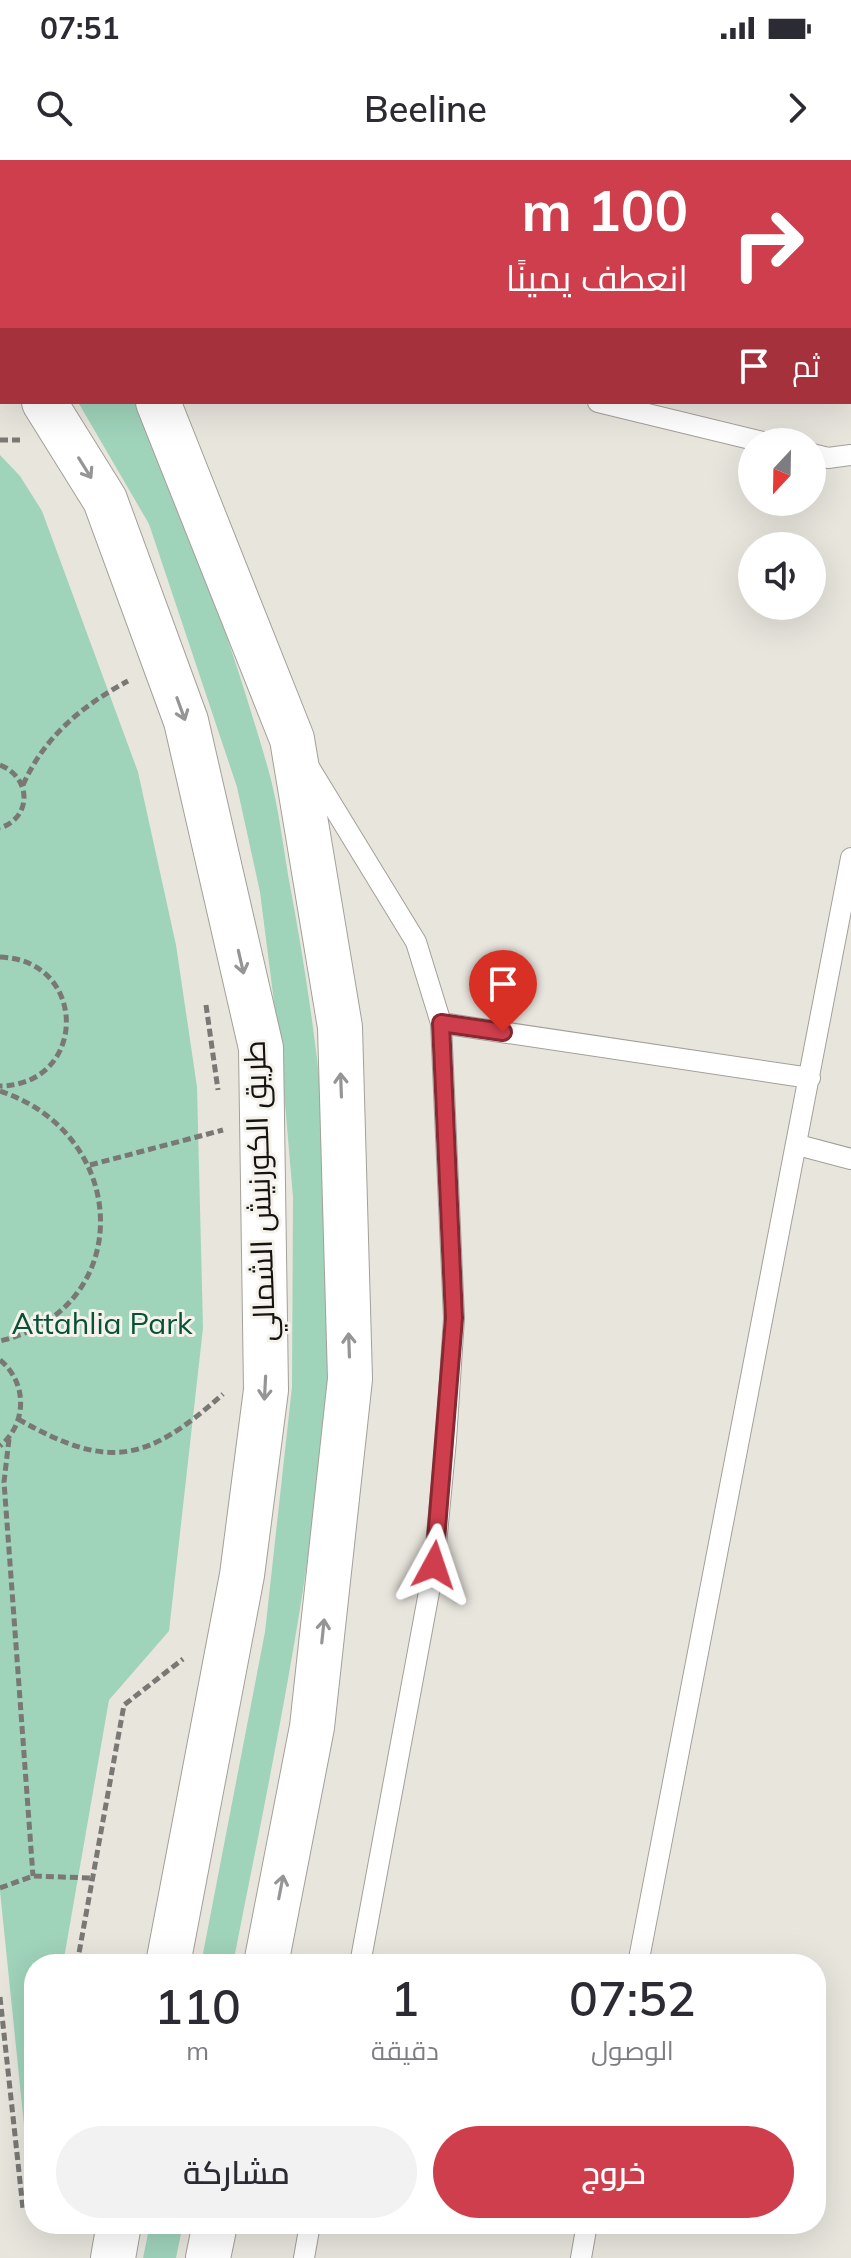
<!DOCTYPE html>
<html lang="ar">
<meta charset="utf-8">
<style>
body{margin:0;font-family:Mulish,Cairo,sans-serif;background:#f2f2f3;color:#2b2b33;direction:rtl;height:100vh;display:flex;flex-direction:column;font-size:30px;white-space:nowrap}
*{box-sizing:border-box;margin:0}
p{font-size:26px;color:#7c7c81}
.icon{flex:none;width:44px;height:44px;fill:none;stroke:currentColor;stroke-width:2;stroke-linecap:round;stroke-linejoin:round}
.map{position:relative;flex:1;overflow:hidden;direction:ltr}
.panel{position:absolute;left:24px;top:1794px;width:802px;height:280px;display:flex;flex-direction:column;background:#fff;border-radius:32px;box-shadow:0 8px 32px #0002;direction:rtl}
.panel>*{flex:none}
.guide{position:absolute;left:0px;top:0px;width:852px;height:244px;box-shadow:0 8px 32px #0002;direction:rtl;background:#cf3e4d;color:#fff;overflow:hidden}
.needle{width:52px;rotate:202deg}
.fabs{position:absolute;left:738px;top:268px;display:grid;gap:16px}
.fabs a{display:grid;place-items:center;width:88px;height:88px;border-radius:50%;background:#fff;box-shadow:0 8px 32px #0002;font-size:40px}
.pin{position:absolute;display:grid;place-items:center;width:68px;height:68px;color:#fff;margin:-82px -34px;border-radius:50% 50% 50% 0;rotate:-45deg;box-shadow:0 0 8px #0007}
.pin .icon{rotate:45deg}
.me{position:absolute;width:88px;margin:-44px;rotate:5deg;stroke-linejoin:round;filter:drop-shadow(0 0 6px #0008)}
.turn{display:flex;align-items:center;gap:28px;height:168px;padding:0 32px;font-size:36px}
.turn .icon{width:104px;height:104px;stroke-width:2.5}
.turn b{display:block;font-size:56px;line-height:68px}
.then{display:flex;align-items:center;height:76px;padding:0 32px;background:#0003;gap:16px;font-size:30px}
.eta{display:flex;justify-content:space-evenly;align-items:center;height:136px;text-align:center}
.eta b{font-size:48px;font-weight:600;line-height:56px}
.button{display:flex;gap:16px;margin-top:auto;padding:16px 32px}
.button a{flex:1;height:92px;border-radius:48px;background:#cf3e4d;color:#fff;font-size:32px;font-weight:600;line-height:92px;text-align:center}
.button a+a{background:#f2f2f3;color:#2b2b33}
.status{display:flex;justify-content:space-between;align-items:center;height:56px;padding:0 40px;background:#fff;direction:ltr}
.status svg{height:22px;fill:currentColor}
header{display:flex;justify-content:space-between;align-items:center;height:104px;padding:0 32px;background:#fff;font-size:36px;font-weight:600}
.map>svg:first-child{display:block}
</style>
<div class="status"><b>07:51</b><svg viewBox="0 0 49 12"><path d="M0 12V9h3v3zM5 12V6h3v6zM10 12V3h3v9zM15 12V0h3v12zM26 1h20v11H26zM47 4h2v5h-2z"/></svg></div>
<header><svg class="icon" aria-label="forward" viewBox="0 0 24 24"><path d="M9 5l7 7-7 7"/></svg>Beeline<svg class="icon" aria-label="search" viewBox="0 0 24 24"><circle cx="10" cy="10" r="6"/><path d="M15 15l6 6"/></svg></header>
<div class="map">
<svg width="851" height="2098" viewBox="0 0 851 2098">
<rect width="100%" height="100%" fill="#e8e5dd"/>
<!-- green -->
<path fill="#9fd3ba" d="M78,242H138C188,360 231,481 267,605C279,645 283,689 291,731C321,893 341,1069 327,1234C311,1426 270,1615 233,1804H201L265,1472L292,1227L293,1037L281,897L260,732L237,627L149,364Z
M0,295L20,316L42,351L138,612L176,785L197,927L203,1168L169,1471L109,1540L63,1804H34V2034L31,2033L0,1731Z
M150,2064H183L176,2098H143Z"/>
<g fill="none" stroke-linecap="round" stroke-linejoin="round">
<defs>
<path id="lane" d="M850,208L851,209
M598,242L763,282
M812,294L828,298L851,295
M309,607L416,782L441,863L454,1158L446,1280L434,1405L360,1804
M441,863L810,918
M798,985L851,999
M638,1804L851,698
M304,2098L310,2064
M581,2098L587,2064"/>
<path id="street" d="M580,0L587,2
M850,70L851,71"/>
<path id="secondary" d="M60,2L61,0
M0,59H2
M0,196L2,198
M44,242L105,340L186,561L261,888L266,1230L242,1415L168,1804
M158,242L292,579L340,867L350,1219L312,1567L266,1804
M113,2098L119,2064
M208,2098L215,2064"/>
</defs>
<!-- lane casing -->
<use href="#lane" stroke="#a3a099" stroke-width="22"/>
<!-- street casing -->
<use href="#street" stroke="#a3a099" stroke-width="40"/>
<!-- secondary casing -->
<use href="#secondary" stroke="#a3a099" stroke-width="46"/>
<!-- path -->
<path stroke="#7a7874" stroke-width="5" stroke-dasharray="8 4" stroke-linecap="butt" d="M0,280H23
M0,605C31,617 33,657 0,668
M23,625C44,577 83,545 128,521
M0,797C89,800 88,925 0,926
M206,845L218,930
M0,931C132,975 136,1149 0,1181
M90,1005L223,970
M0,1200C28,1223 27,1264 0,1286
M18,1259C109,1311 147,1302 223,1234
M9,1279L4,1322L33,1716
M0,1728L33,1716L91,1718
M77,1804L124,1545L183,1499
M0,1837L23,2049H34"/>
<!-- lane -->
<use href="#lane" stroke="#fff" stroke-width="20"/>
<!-- street -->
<use href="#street" stroke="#fff" stroke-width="38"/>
<!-- secondary -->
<use href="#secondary" stroke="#fff" stroke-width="44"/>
</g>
<!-- one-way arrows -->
<defs><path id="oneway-shaft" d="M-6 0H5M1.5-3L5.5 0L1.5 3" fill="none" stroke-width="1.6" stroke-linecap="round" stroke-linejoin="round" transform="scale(2)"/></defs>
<g stroke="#959594">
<use href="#oneway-shaft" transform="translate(85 308) rotate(58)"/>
<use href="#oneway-shaft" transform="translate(181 549) rotate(70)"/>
<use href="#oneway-shaft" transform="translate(241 802) rotate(77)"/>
<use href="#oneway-shaft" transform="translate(341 925) rotate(-92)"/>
<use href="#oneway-shaft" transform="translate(349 1185) rotate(-92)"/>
<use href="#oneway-shaft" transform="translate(265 1228) rotate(93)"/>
<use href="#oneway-shaft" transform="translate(323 1471) rotate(-84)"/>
<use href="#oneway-shaft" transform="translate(281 1727) rotate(-79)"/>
</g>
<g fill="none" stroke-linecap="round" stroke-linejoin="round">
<defs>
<path id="route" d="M434,1405L454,1158L441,863L503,872"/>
</defs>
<!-- route casing -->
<use href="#route" stroke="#872832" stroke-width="20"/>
<!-- route -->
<use href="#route" stroke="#cf3e4d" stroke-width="14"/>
</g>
<g text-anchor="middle" stroke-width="6" stroke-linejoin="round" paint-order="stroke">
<!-- street labels -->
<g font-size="30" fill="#141311" stroke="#f5f2eb">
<text transform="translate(260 1031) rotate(-92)" y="10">طريق الكورنيش الشمالي</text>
</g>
<!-- park labels -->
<g font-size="30" fill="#085038" stroke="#f5f2eb">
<text x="102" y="1174">Attahlia Park</text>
</g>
</g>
</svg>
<div class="fabs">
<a><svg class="needle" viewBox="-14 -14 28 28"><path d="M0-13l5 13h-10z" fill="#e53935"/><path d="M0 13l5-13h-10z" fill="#7c7c81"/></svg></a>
<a><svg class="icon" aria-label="sound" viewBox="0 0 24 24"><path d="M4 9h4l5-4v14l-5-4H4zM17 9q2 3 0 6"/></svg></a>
</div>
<div class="pin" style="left:503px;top:872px;background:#d93025"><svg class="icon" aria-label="arrive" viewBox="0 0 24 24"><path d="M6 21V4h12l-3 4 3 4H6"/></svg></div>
<svg class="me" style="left:434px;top:1405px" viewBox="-20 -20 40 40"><path d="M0-17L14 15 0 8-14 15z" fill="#cf3e4d" stroke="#fff" stroke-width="4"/></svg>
<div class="guide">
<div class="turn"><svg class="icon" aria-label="right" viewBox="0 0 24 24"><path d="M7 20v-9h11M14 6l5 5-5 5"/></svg><div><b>100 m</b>انعطف يمينًا</div></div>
<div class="then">ثم<svg class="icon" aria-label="arrive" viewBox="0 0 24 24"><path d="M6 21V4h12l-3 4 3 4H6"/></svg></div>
</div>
<section class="panel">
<div class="eta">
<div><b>07:52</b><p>الوصول</p></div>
<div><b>1</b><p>دقيقة</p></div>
<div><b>110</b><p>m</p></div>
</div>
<div class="button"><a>خروج</a><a>مشاركة</a></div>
</section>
</div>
